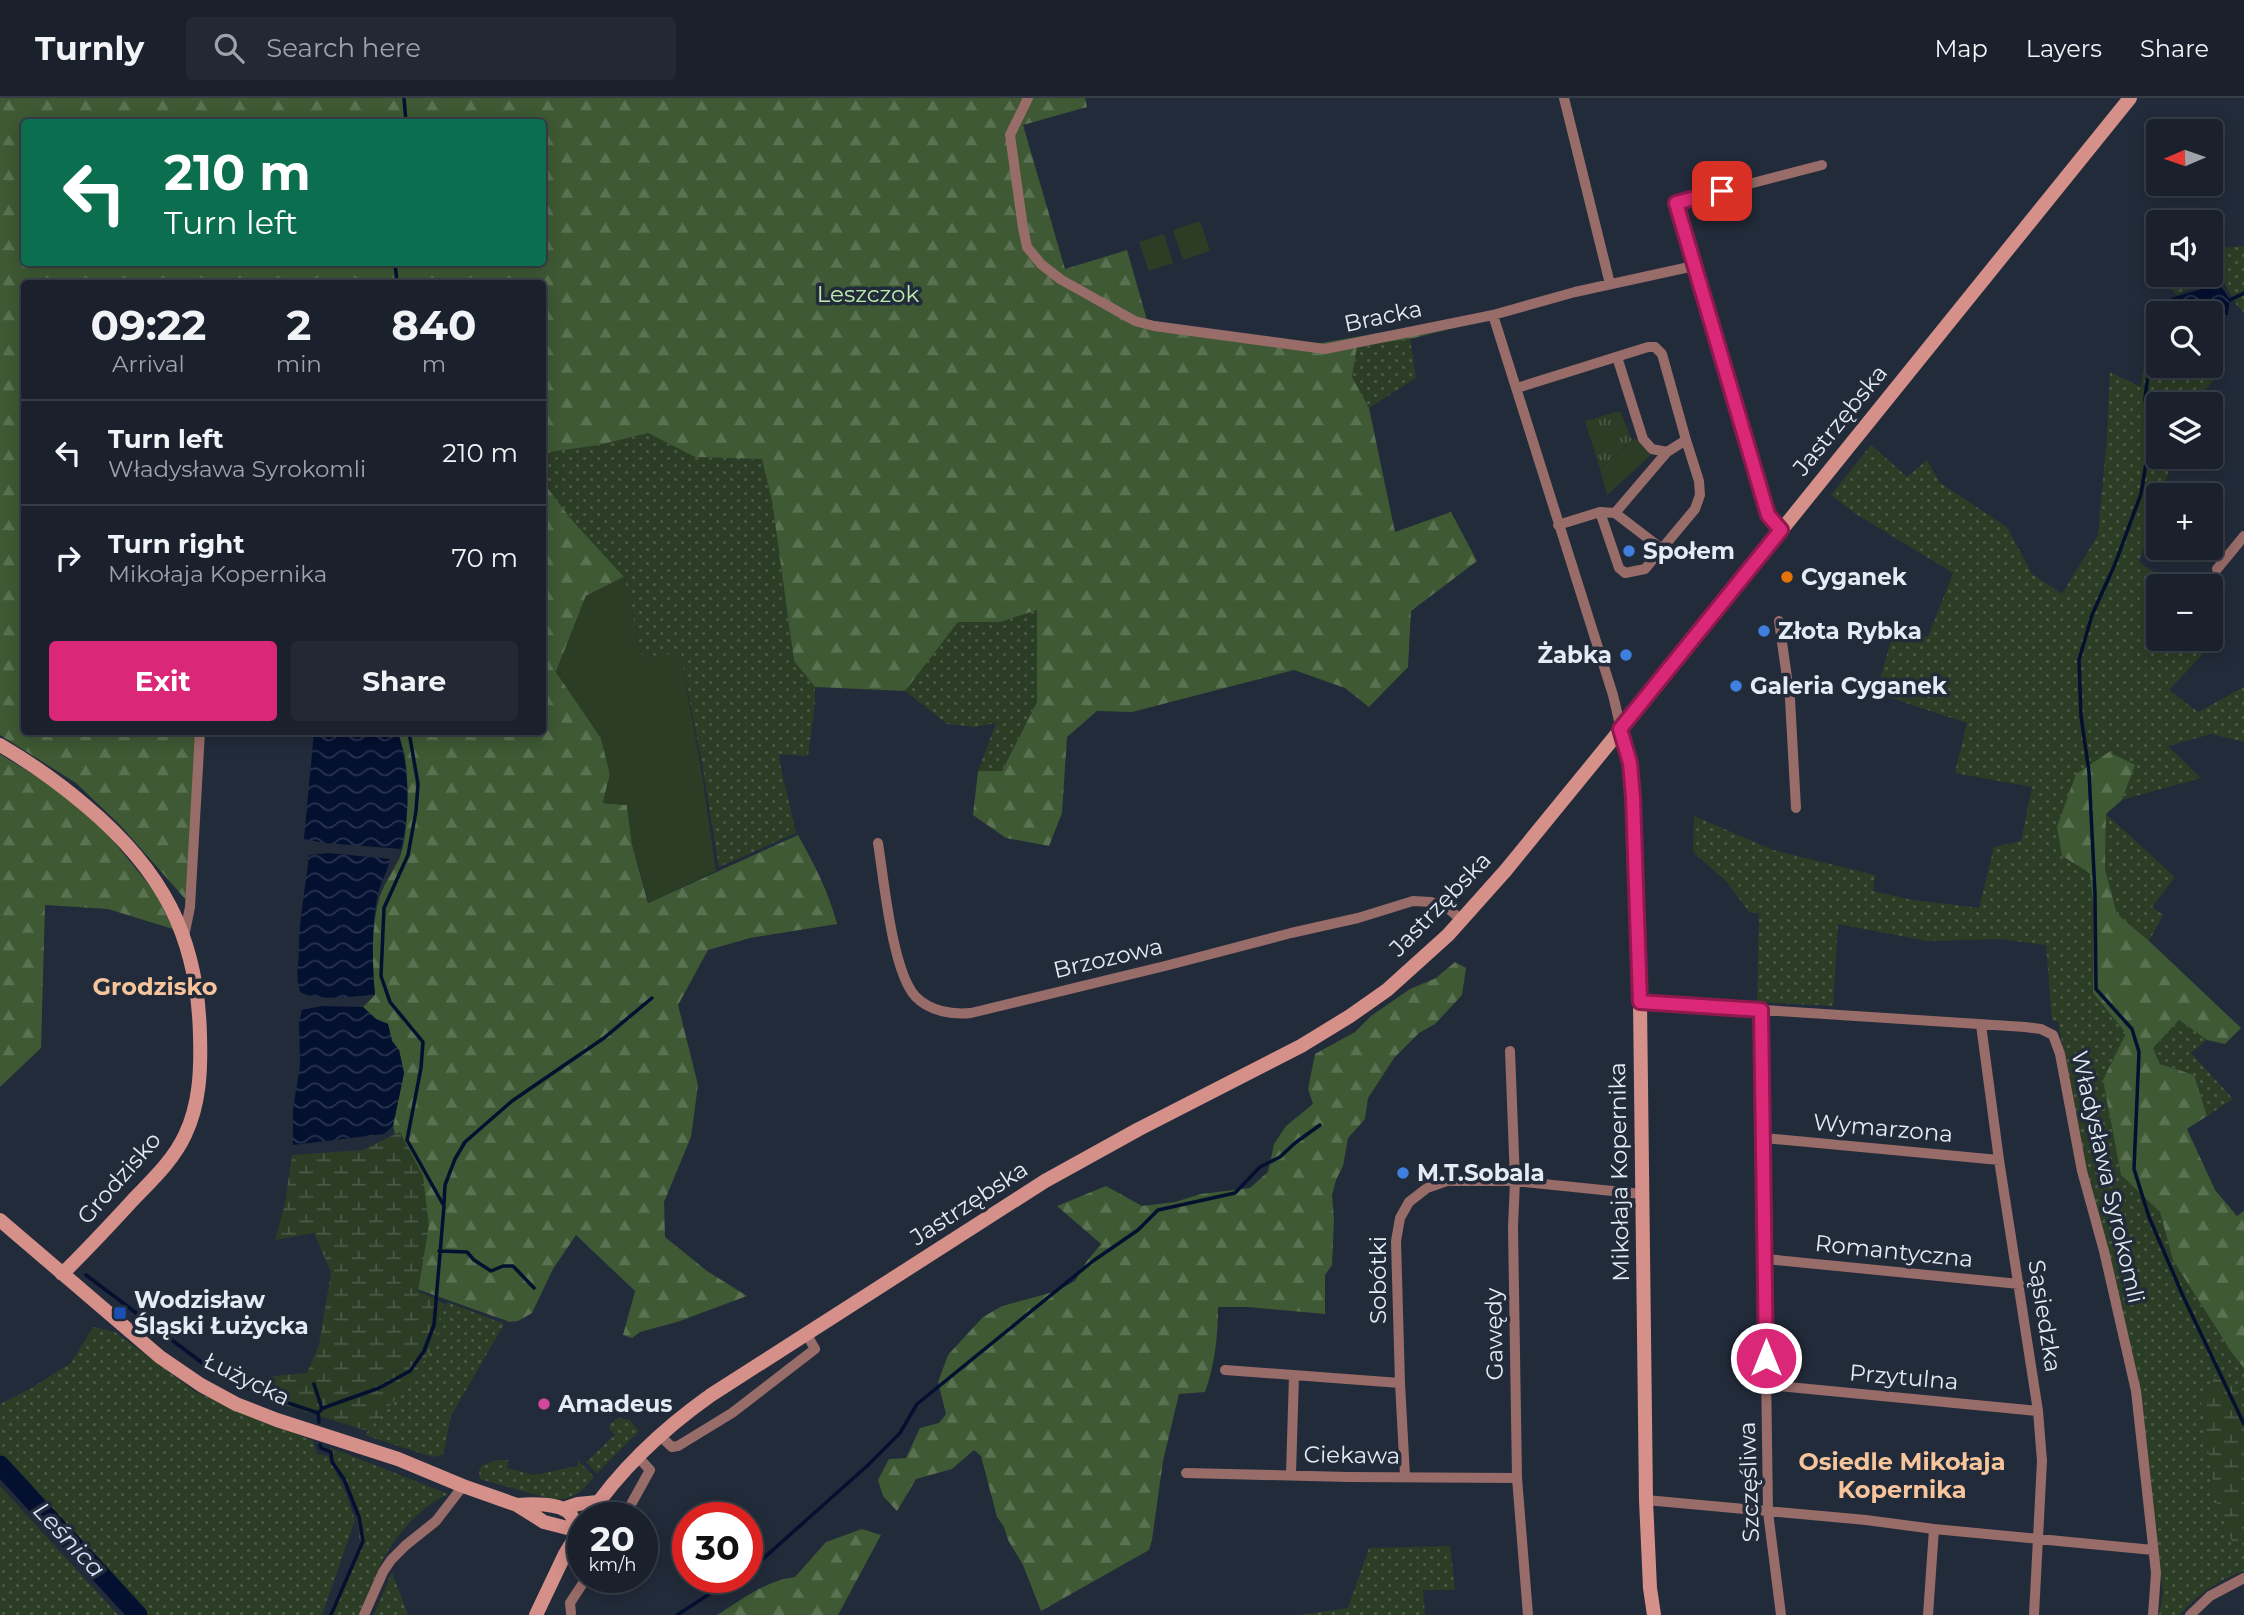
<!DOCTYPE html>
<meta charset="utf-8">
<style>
body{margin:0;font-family:Montserrat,sans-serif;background:#232834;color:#f1f3f6;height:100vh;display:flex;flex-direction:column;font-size:26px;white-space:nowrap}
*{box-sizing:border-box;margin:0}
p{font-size:23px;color:#9fa3a9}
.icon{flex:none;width:38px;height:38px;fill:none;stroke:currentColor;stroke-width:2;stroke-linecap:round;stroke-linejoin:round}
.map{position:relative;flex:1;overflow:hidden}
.sheet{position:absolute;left:21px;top:182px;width:525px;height:455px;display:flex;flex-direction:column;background:#1a202c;border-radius:7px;box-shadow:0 4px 18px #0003,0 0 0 2px #383e48}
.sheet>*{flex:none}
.top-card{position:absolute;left:21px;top:21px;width:525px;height:147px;border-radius:7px;box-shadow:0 4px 18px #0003,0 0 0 2px #383e48;background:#0b6e4f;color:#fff;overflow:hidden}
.needle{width:46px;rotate:268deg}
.fabs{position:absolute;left:2146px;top:21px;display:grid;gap:14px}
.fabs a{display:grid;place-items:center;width:77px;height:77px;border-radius:7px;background:#1a202c;box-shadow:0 4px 18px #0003,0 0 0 2px #383e48;font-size:35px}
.speed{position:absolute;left:567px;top:1404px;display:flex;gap:14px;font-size:35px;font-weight:700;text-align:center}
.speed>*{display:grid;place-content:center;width:91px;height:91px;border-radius:50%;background:#1a202c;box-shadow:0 4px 18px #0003,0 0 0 2px #383e48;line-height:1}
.speed small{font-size:18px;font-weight:400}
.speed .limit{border:10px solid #d22;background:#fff;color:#111}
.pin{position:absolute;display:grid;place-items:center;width:60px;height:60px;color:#fff;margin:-30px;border-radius:14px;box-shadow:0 4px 10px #0006}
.me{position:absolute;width:77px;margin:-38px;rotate:0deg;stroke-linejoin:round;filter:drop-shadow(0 0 5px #0008)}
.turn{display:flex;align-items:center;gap:24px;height:147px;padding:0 28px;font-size:32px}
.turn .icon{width:91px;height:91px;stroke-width:2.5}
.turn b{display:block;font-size:49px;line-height:60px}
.eta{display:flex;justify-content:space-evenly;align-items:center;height:119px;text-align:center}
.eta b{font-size:42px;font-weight:700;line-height:49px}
.cta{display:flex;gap:14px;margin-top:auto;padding:14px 28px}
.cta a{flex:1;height:80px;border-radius:7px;background:#db2777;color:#fff;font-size:28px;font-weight:700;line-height:80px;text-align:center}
.cta a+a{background:#232834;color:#f1f3f6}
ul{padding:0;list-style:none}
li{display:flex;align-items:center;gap:21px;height:105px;padding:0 28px;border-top:2px solid #383e48}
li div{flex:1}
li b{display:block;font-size:26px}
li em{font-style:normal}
header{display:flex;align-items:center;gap:42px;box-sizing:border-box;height:98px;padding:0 35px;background:#1a202c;border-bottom:2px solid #383e48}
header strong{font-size:33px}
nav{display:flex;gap:38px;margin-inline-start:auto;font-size:24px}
.search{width:490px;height:63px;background:#232834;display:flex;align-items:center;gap:18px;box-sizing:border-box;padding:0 24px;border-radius:7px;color:#9fa3a9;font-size:26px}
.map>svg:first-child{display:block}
</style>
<header>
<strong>Turnly</strong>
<div class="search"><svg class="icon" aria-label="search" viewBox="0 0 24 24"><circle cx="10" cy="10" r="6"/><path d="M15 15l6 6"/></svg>Search here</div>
<nav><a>Map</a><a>Layers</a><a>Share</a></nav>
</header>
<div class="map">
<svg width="2244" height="1517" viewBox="0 0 2244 1517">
<defs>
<pattern id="grass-dots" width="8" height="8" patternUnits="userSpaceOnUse" patternTransform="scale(1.75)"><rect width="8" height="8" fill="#2c3d26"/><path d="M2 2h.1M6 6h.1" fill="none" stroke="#4a5946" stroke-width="1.8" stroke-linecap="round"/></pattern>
<pattern id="forest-firs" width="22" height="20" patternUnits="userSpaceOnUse" patternTransform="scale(1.75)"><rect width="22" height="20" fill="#3e5934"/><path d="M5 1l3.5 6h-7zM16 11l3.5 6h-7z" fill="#5a7152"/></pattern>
<pattern id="wetland-marsh" width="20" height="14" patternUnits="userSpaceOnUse" patternTransform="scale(1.75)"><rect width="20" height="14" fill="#2c3d26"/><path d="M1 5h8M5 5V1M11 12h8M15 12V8" fill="none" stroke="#4a5946"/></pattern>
<pattern id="park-tufts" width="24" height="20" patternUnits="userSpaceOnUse" patternTransform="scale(1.75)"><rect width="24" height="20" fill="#2c3d26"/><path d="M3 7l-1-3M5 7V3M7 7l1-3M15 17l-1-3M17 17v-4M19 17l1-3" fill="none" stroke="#4a5946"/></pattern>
<pattern id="water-waves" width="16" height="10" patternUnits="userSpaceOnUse" patternTransform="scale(1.75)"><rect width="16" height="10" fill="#041030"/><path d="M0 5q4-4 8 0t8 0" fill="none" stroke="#28334f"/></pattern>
</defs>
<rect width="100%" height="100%" fill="#222b3a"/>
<!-- grass -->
<path fill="url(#grass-dots)" d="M2244,148V215L2236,206L2221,179L2176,197L2160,177H2210V151Z
M2152,209L2158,215V268H2210V262L2223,273L2191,306H2158V359H2174L2161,397H2158V408L2139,464L2173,488H2158V541H2210V528L2219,539L2169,592L2198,614L2244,589V644L2211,636L2168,648L2201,680L2122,702L2135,667L2062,758L2090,774L2094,814L2093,895L2126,935L2103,982L2121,1077L2160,1114L2173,1162L2232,1255L2244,1270V1473C2219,1482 2197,1496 2180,1517H2159L2163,1494L2138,1283L2081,1051L2058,923H2052L2046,847L2001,841L1927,843L1838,826L1833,908L1757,904L1759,815L1749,814L1726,783L1696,757L1693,752L1694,718L1773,752L1875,777L1873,793L1913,802L1979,810L1994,749L2021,743L2032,689L1955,675L1967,625L1876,595L1895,529L1928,539L1953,475L1856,416L1831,397L1871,347L1907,379L1927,362L1940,385L2007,429L2032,476L2062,496L2098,437L2107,337L2110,274L2141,289Z
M1410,241L1416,280L1369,310L1352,279L1357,248Z
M648,335L695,359L763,361L772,403L794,563L815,589V605L808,658L779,656L780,666L796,735L719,769L702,665L680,556L642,560L624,479L571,421L543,384L542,355L599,347Z
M1037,511V604L1002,673H978L996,625L974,629L947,626L905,593L958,523L1000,524Z
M2106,716L2175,779L2152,809L2163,817L2149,843L2117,816L2105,771Z
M2179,922L2207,942L2191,955L2233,1001L2207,1018L2194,977L2160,966L2153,950Z
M447,1204L504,1226L451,1318L443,1357L432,1359L365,1337L431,1249Z
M93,1229L115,1234L196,1294L313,1343L317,1356L328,1358L343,1388L355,1422L322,1517H147L0,1360V1306L30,1291L71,1265Z
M618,1320L630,1322L639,1333L597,1375L586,1364L615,1337L609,1330L611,1325Z
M329,1349L448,1396C422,1408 401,1431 386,1456C375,1475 370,1498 361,1517H330L360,1445L356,1415Z
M497,1362H508L507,1370L534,1377L578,1368V1362L594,1379C581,1394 572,1403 551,1401L480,1381L479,1373L482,1367Z
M0,1388L118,1517H0Z
M1450,1448L1455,1492H1423L1425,1517H1301L1348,1510L1369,1450Z
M392,1474L408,1517H374Z"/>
<!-- forest -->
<path fill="url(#forest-firs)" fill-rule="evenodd" d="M0,0H1085L1087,9L1023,27L1065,171L1127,152L1147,222L1309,247L1431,226L1454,230L1410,241L1357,248L1352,279L1369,310L1395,434L1451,414L1477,463L1411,513L1408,569L1369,609L1345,590L1294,572L1132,614L1097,613L1067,639L1062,715L1049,748L1006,740L973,717L978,673H1002L1037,604V512L1000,524H958L905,593L815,589L794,563L772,403L762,361L695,359L648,335L599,347L543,355L542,186H24V634H197L187,803L120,727L76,685L0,637ZM24,24H542V164H24Z
M543,384L571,421L624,479L586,498L556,574L601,640L610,676L603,705L627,707L632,746L648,805L798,737C814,766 829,794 837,826L750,840L708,852L678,907L698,987L691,1039L664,1104L665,1139L707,1173L747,1198L677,1224L640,1234L632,1240L623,1237L635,1193L576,1137L553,1171L532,1215L518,1223L510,1224L414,1190L402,1061L393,1028L404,975L399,952L392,943L388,926L376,921L363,909L375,897C372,868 371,822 381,795C386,783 393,773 399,761C409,741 409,682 405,659C404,651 400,642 398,634H542Z
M2109,654L2135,667L2122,702L2106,716L2105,771L2117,816L2149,843L2241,930L2225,946L2207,942L2179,922L2153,950L2160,966L2194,977L2207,1018L2187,1031L2215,1092L2237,1118L2244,1113V1270L2232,1255L2173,1162L2160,1114L2121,1077L2103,982L2126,935L2093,895L2094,814L2090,775L2062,758L2057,729L2076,676Z
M0,656L68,698L110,739L155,794L173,831L108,811L45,807L41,950L0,989Z
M1455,864L1466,870L1462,897L1435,926L1419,935L1394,960L1368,1000L1365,1021L1348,1040L1343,1068L1336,1082L1332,1097L1334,1122L1332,1167L1325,1177V1216L1248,1209H1218C1218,1238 1215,1266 1205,1294L1179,1296L1163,1363L1152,1442L1149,1452L1041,1513L1023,1467L1008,1442L1004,1429L997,1419L981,1358L974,1352L952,1371L916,1381L897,1413L883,1398L878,1382L889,1361L906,1360L920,1330L939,1325L946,1316L938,1284L948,1257L983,1219L1002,1208L1057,1193L1075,1183L1087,1163L1101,1146L1057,1108L1106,1088L1142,1108L1175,1104L1201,1096L1250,1090L1268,1074L1274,1046L1286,1028L1313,1006L1308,991L1315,956L1355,934L1371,918L1410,891L1436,880Z
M862,1431L881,1437L838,1517H717C741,1502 767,1482 795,1479L826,1444Z"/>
<!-- wetland -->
<path fill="url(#wetland-marsh)" d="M400,1034L423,1078L429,1128L418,1193L445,1206L435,1246L410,1284L368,1333L268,1302L273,1278L307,1275L319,1247L331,1174L314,1135L275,1142L285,1106L292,1057L363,1052Z
M2216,1277L2244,1293V1445L2233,1446L2216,1402L2201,1304Z"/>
<!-- park -->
<path fill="url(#park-tufts)" d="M1620,313L1632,342L1600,371L1585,323Z"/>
<!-- garden -->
<path fill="#2c3d26" d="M1200,123L1210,153L1183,162L1173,132Z
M1164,136L1173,165L1149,173L1139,144Z
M1635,340L1651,357L1607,397L1600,371Z
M624,479L642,559L680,555L701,670L716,773L649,805L632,746L627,707L603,705L610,676L601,640L556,574L586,498Z"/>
<!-- water -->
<path fill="url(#water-waves)" d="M2217,182L2230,202L2228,216L2212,244L2210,215H2169L2157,204L2202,191Z
M314,634H398C409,671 411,712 401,751L325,745L304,741Z
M329,755L390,761C388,773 382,781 379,792C371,822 372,866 375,897C354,898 319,904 300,894C295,877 299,867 299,851C299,819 306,789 309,757Z
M322,908L363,909L376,921L388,926L392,943L399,952L404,975L393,1028L384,1036L293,1047V1011L300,967L299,925L302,912Z"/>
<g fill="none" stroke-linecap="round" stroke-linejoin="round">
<!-- stream -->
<path stroke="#041030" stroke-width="3.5" d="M404,0L406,24
M395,164L397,186
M2230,202L2244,195
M2158,245L2152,247L2145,300L2150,341L2141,396L2115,466L2092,517L2079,562L2081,618L2089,674L2095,796L2096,891L2132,931L2139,954L2134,1071L2149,1119L2183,1198L2244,1326
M444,1106L445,1087L455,1061L465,1044L512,1003L604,940L652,900
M439,1153L467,1154L474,1162L491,1173L503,1168H513L534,1190
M86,1177L209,1270L258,1295L318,1315
M314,1286L322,1311
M319,1324L318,1315L323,1310L379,1290L410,1273L424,1253L434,1227L444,1108L407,1042L421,970L423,944L390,904L381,878L384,810L408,757L416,713L418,686L409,634
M320,1347L321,1350L331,1354L332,1364L344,1381L359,1419L363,1443L331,1517
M747,1472L756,1467L867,1368L900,1335L917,1306L1093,1163L1138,1132L1158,1112L1235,1095L1260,1069L1280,1059L1295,1045L1320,1027
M677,1517L736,1479"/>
<!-- river -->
<path stroke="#041030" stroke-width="19" d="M0,1367L138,1517"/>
<!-- street -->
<path stroke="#986c68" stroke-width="10" d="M1028,0L1010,37L1023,130L1027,149L1041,166L1060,181L1135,223L1154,228L1325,251L1493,217L1613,597L1621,631
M1564,0L1610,186
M1493,217L1575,194L1694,168
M1617,259L1643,341L1652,351L1667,354
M1517,290L1648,249H1655L1662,256L1686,342L1699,383L1700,397L1695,411L1645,471L1625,475L1619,470L1600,414
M1615,415L1667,354L1686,342
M1558,427L1600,414L1615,415L1662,451
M1781,432L1767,417L1676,105L1822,67
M2217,471L2244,438
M1779,523L1790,601L1796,710
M878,745C884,782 892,872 915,898C929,913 952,917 971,915L1165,868L1291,835L1358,820L1413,803L1431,804L1446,809L1463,823
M184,839L190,809L200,634
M1640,904L2025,929L2041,931L2053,937L2060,956L2082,1073L2104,1153L2136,1293L2156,1475L2153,1517
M1761,912L1768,1414L1781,1517
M1981,927L1999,1062L2038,1313L2042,1363L2034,1517
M1510,953L1515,1083L1513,1129L1517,1380L1528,1517
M1764,1040L1999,1062
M1766,1161L2019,1186
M1225,1272L1400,1285L1396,1143L1400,1120L1409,1104L1427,1090L1447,1083H1515L1642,1096
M1400,1285L1405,1378
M1767,1287L2038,1313
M659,1337L672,1349L678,1348L732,1315L815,1251L806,1235
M1186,1375L1348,1379L1517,1380
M1291,1376L1294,1277
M1646,1402L1866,1422L1934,1431L2153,1452
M624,1419L650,1372L637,1358
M571,1515L570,1505L587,1479
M364,1517L383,1474L391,1462L406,1447L436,1423L463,1388
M1928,1517L1934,1431
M2190,1517L2210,1498L2244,1480"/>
<!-- secondary -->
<path stroke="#d6908a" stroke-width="14" d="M1621,631L1630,665L1633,700L1640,904L1646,1402L1650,1490L1654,1517
M0,647C31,665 59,685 86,708C162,772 198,838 200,938C201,971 200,1006 185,1037C173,1063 151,1083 132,1103C109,1128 86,1153 62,1176
M0,1122L160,1259L201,1287L236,1306L277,1322L398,1361L463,1388L517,1407L544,1424L579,1433
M517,1407C530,1406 555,1405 567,1413C573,1417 576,1427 579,1433
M563,1411L578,1406L598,1404
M588,1419C621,1370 663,1331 711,1297L1045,1083L1139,1031L1301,948L1350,918L1387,892L1448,837L1506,772L1621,631L2130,0
M536,1517L565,1456L583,1427"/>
</g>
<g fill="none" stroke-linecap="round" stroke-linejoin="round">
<defs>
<path id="route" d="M1722,93L1676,105L1768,417L1781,432L1620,631L1630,665L1633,700L1640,904L1761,912L1766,1260"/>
</defs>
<!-- route casing -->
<use href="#route" stroke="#8e194d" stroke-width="18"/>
<!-- route -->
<use href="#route" stroke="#db2777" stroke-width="12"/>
</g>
<!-- markers -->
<g fill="#3f7fe0" stroke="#222b3a" stroke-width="2.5">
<circle cx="1629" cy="453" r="7"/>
<circle cx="1764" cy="533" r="7"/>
<circle cx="1626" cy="557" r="7"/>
<circle cx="1736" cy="588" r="7"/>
<circle cx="1403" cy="1075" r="7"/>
</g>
<circle fill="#e8710a" stroke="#222b3a" stroke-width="2.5" cx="1787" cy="479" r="7"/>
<rect fill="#1a4fb4" stroke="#222b3a" stroke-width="2.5" x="113" y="1208" width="14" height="14" rx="3.5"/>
<circle fill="#d1479c" stroke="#222b3a" stroke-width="2.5" cx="544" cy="1306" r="7"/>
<g text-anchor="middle" stroke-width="7" stroke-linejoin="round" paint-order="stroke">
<!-- park labels -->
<g font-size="23" fill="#bdebac" stroke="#222b3a">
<text x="868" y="204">Leszczok</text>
</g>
<!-- street labels -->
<g font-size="23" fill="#e4ebf4" stroke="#222b3a">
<text transform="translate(1383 218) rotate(-12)" y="8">Bracka</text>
<text transform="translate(1840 322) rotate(-51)" y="8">Jastrzębska</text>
<text transform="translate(1440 806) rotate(-46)" y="8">Jastrzębska</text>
<text transform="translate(1108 860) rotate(-13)" y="8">Brzozowa</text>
<text transform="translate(1883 1030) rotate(5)" y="8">Wymarzona</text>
<text transform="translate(1619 1074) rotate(-91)" y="8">Mikołaja Kopernika</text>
<text transform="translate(2108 1079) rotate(77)" y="8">Władysława Syrokomli</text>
<text transform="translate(119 1080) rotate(-49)" y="8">Grodzisko</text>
<text transform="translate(969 1105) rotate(-33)" y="8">Jastrzębska</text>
<text transform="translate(1894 1153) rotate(6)" y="8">Romantyczna</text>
<text transform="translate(1378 1182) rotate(-90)" y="8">Sobótki</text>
<text transform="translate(2045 1218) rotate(81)" y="8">Sąsiedzka</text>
<text transform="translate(1494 1236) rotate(-91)" y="8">Gawędy</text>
<text transform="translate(1904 1279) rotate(5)" y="8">Przytulna</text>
<text transform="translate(247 1281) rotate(26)" y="8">Łużycka</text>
<text transform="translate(1352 1357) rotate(1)" y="8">Ciekawa</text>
<text transform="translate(1749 1384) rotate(-92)" y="8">Szczęśliwa</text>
</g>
<!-- poi labels -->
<g font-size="23" font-weight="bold" fill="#e4ebf4" stroke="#222b3a" text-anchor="start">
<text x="1643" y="461">Społem</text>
<text x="1801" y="487">Cyganek</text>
<text x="1778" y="541">Złota Rybka</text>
<text x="1612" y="565" text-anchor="end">Żabka</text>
<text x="1750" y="596">Galeria Cyganek</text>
<text x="1417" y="1083">M.T.Sobala</text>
<text x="134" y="1210">Wodzisław<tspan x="134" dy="26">Śląski Łużycka</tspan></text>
<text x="558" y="1314">Amadeus</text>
</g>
<!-- neighbourhood labels -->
<g font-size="24" font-weight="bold" fill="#f7c49b" stroke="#222b3a">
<text x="155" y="897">Grodzisko</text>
<text x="1902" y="1372">Osiedle Mikołaja<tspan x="1902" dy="28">Kopernika</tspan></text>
</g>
<!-- water labels -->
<g font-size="24" font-style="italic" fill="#d4e1fb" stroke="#222b3a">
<text transform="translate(69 1442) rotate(47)" y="8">Leśnica</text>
</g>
</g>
</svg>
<div class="fabs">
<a><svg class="needle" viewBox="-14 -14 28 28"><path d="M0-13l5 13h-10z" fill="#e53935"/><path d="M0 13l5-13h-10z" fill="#9fa3a9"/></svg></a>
<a><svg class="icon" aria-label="sound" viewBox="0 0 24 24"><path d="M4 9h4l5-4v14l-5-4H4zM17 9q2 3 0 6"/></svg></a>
<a><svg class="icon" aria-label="search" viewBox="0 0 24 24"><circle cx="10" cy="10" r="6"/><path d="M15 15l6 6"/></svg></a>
<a><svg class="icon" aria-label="layers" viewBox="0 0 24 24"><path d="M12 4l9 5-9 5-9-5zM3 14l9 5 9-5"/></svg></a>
<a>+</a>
<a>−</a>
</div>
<div class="speed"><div>20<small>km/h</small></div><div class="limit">30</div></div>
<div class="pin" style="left:1722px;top:93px;background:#d93025"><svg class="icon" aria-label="arrive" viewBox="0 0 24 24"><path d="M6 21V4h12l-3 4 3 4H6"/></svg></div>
<svg class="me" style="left:1766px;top:1260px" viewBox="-20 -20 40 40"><circle r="17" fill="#db2777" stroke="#fff" stroke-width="3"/><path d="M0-11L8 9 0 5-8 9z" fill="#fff"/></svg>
<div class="top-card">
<div class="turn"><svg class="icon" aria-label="left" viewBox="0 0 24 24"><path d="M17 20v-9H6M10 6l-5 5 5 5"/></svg><div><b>210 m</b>Turn left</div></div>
</div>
<section class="sheet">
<div class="eta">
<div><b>09:22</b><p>Arrival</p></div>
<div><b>2</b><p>min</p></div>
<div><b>840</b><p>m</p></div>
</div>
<ul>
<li><svg class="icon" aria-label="left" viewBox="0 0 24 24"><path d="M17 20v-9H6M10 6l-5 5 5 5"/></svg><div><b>Turn left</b><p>Władysława Syrokomli</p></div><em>210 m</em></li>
<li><svg class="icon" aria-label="right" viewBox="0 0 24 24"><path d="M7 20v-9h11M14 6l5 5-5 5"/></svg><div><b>Turn right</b><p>Mikołaja Kopernika</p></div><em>70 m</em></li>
</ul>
<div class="cta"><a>Exit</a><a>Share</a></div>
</section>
</div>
